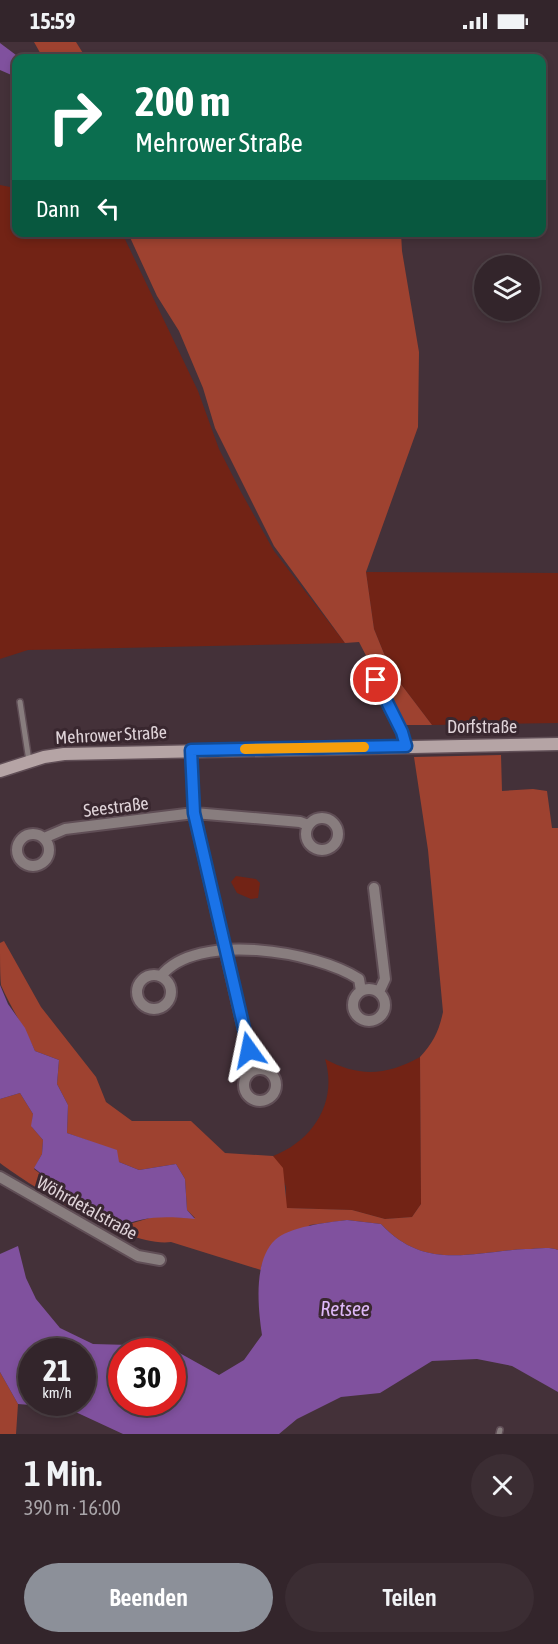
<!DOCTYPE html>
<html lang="de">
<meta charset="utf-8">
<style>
body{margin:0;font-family:"Asap Condensed",sans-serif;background:#3b2d33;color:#f1f3f6;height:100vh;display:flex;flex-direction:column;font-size:22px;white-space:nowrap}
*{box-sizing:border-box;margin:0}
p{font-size:20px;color:#a9a5a9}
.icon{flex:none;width:33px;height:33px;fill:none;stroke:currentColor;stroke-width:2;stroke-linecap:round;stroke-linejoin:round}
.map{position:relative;height:1392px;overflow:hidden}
.details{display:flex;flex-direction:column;background:#33252b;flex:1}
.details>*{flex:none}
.hud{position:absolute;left:12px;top:12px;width:534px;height:183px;border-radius:12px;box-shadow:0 3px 9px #0003,0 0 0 2px #4e4247;background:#0b6e4f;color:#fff;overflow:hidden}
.tools{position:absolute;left:474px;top:213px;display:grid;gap:12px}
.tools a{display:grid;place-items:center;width:66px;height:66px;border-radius:50%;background:#33252b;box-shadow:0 3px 9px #0003,0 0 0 2px #4e4247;font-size:30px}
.speed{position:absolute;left:18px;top:1296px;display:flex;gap:12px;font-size:30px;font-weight:700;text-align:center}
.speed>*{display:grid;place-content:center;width:78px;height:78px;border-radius:50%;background:#33252b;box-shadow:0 3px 9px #0003,0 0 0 2px #4e4247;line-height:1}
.speed small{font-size:15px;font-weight:400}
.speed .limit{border:9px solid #d22;background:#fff;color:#111}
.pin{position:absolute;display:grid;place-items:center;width:51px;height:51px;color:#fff;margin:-26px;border:3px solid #fff;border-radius:50%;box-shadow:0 2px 6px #0007}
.me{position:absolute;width:66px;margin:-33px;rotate:348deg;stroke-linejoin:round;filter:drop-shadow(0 0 4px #0008)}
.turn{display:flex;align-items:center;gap:21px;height:126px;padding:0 24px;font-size:27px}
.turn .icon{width:78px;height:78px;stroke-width:2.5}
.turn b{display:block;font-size:42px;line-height:51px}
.then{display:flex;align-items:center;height:57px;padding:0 24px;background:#0003;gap:12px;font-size:22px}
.round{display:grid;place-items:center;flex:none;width:63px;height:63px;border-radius:32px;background:#3b2d33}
.headline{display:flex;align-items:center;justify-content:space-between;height:102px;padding:0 24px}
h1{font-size:36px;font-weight:600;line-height:45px}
.action{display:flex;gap:12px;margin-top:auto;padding:12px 24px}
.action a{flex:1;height:69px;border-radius:36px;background:#8c9099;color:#fff;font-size:24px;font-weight:600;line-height:69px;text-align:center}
.action a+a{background:#3b2d33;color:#f1f3f6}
.status{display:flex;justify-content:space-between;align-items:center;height:42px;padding:0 30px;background:#33252b;direction:ltr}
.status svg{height:16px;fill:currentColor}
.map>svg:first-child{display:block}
</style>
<div class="status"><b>15:59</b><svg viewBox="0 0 49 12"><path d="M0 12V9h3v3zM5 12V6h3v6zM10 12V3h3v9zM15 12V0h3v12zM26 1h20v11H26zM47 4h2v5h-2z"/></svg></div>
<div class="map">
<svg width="558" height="1392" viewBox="0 0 558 1392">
<rect width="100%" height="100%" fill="#443139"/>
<!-- green -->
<path fill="#722315" d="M16,141V190L122,191L198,349L219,407L241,450L274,509L345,601L28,608L0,617V143L10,145Z
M366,530L558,531V681L432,683L391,629L374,587Z
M236,834L256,837L260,841L258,856L251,857L237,851L231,840Z
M420,1015L421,1162L412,1175L385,1177L352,1168L286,1166V1145L273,1114C313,1099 338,1060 325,1017C358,1035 386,1034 420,1015Z"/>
<!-- forest -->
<path fill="#9e4230" d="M34,0H76L86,16H43Z
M128,191H401L402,209L419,310L418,385L366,530L374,587L391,629L432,683H402L359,600L345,601L274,504L215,386L203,346L179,289L157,254Z
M501,713L502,749L533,747L547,749L552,786H558V1208C549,1204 536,1207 526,1207C469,1210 425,1229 381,1182L347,1178L310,1183L262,1222L261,1228L171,1200C129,1206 35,1147 0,1121V1057L20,1051L33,1072L32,1085L43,1098L42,1112L34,1127L113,1187L156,1174L195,1176L187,1168L185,1137L176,1122L139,1128L119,1120L89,1099L67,1091L68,1063L57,1042L59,1018L35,1009C25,986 10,965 1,943C0,932 0,913 0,901L4,899L41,965L96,1035L106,1060L132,1079H191L225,1111L273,1114L283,1126L287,1166L352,1168L385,1177L412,1175L421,1162L420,1015C433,1001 439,989 443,970L428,808L414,715Z
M0,1330L18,1362L16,1392H0Z"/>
<!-- water -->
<path fill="#80519e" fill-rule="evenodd" d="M0,1L20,16H16V35L0,28Z
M0,943L8,962L25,986L35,1009L59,1018L57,1042L68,1063L67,1091L117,1108L119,1120L139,1128L176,1122L185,1137L187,1168L195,1177C162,1174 144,1174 114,1187L34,1126L42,1112L43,1098L31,1084L33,1072L20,1051L0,1057Z
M347,1178L381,1182C425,1229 470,1210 526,1207C536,1207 549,1204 558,1208V1350L512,1324L477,1317L432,1319L380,1351L341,1355L297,1377L279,1392H123L67,1366L18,1362L0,1330V1212L18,1204L26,1236L36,1257L60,1286L93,1302L167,1304L219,1333L244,1318L262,1293C258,1266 253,1219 275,1198C288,1185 328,1180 347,1178ZM32,1310H82V1360H32ZM122,1310H172V1360H122Z"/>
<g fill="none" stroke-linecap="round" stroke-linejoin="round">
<defs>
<path id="service" d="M376,638L402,690L406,704
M20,660L29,719
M499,1392L500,1388"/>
<path id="minor" d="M191,708L194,771L253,1028
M306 792a16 16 0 1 1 32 0a16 16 0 1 1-32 0Z
M17 808a16 16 0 1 1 32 0a16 16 0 1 1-32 0Z
M44,796L65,787L194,771L300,780L308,783
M374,846L385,937L379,950
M137 950a17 17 0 1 1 34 0a17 17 0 1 1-34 0Z
M161,934C196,889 316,909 359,937L361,949
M353 963a16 16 0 1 1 32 0a16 16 0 1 1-32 0Z
M244 1043a16 16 0 1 1 32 0a16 16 0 1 1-32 0Z
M0,1135L138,1214L160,1218"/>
<path id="secondary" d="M0,729L44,715L64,712L558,702"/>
</defs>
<!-- service casing -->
<use href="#service" stroke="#604e56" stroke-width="8"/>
<!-- minor casing -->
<use href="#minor" stroke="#604e56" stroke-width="14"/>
<!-- secondary casing -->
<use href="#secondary" stroke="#604e56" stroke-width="15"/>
<!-- service -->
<use href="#service" stroke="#887d7e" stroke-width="5"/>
<!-- minor -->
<use href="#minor" stroke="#887d7e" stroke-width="10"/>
<!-- secondary -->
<use href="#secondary" stroke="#b5a4a5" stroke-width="12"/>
</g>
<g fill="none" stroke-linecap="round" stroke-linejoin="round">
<defs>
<path id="route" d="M249,1008L194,771L191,708L406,704L402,690L376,638"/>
</defs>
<!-- route casing -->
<use href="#route" stroke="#114b97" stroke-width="15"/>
<!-- route -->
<use href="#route" stroke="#1a73e8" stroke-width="10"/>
<!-- slow -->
<path stroke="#f59e0b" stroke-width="10" d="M245,707L364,705"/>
</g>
<g text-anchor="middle" stroke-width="6" stroke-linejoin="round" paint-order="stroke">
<!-- street labels -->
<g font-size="18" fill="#dfd3d8" stroke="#39272f">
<text x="482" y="691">Dorfstraße</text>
<text transform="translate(111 693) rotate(-3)" y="6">Mehrower Straße</text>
<text transform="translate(116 765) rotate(-7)" y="6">Seestraße</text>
<text transform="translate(87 1166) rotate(29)" y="6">Wöhrdetalstraße</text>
</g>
<!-- water labels -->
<g font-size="20" font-style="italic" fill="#deb9f8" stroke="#39272f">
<text x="345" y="1274">Retsee</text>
</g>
</g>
</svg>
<div class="tools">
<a><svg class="icon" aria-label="layers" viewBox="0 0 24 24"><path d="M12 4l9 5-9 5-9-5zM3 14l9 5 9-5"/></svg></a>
</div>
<div class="speed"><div>21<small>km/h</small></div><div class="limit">30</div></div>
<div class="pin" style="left:376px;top:638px;background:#d93025"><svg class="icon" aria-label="arrive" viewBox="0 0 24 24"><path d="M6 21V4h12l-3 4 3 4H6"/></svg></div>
<svg class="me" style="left:249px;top:1008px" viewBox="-20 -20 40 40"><path d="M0-17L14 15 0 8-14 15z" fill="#1a73e8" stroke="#fff" stroke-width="4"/></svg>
<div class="hud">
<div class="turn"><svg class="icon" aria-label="right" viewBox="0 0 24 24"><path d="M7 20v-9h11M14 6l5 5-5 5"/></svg><div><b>200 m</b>Mehrower Straße</div></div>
<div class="then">Dann<svg class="icon" aria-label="left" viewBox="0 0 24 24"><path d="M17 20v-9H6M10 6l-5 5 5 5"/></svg></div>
</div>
</div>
<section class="details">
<div class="headline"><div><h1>1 Min.</h1><p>390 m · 16:00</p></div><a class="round"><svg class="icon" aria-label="close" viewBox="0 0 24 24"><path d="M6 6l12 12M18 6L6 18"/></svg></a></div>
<div class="action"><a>Beenden</a><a>Teilen</a></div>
</section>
